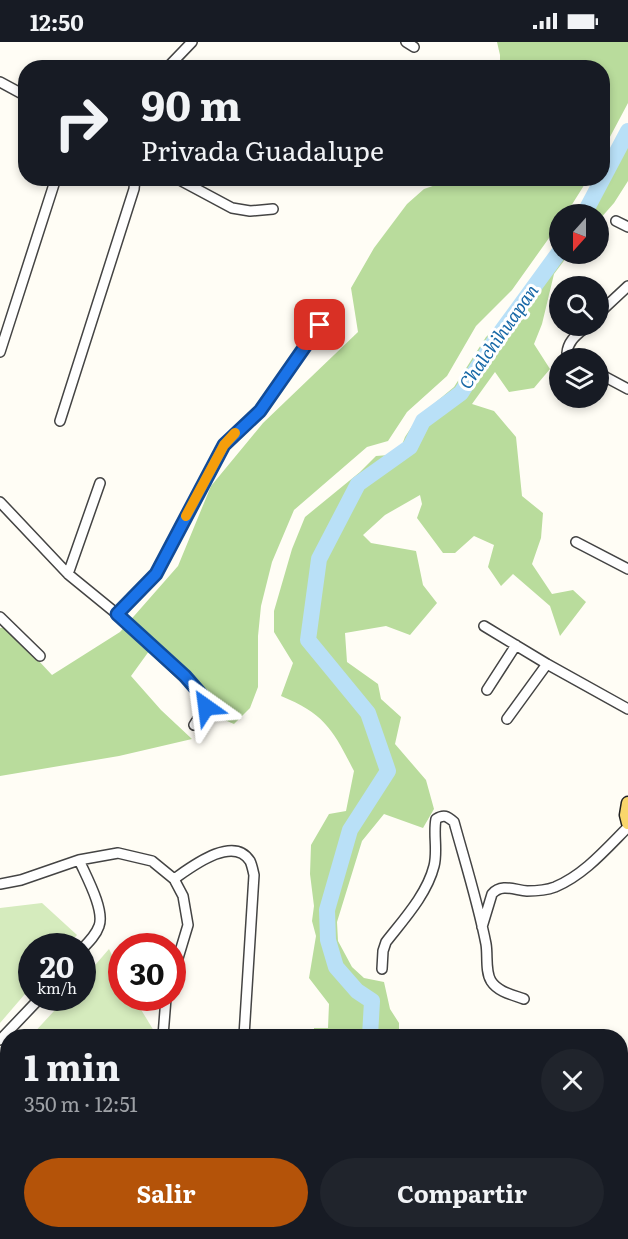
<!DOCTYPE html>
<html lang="es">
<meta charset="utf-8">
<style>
body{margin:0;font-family:Literata,serif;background:#20242c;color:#f1f3f6;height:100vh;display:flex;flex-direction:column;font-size:22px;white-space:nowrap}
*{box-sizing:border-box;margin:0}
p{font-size:20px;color:#9ea1a6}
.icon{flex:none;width:33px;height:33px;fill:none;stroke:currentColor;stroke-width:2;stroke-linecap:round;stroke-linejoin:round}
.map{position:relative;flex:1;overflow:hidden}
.details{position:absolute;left:0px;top:987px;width:628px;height:210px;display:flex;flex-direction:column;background:#171b24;border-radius:24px 24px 0 0;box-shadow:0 3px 9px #0003}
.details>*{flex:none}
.hud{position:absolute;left:18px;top:18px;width:592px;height:126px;border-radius:24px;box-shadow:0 3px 9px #0003;background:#171b24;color:#f1f3f6;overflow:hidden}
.needle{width:39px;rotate:201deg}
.buttons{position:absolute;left:549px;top:162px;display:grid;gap:12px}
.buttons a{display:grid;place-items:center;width:60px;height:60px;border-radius:50%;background:#171b24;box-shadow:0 3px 9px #0003;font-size:30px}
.speed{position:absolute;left:18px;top:891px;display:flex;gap:12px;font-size:30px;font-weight:700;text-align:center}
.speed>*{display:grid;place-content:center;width:78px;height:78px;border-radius:50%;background:#171b24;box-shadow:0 3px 9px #0003;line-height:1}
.speed small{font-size:15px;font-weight:400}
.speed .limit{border:9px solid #d22;background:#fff;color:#111}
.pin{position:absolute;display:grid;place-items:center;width:51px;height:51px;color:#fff;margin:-26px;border-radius:12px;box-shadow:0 3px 9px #0006}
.me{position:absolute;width:66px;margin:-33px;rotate:329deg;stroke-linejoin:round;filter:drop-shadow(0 0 4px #0008)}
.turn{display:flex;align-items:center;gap:21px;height:126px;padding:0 24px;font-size:27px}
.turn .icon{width:78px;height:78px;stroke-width:2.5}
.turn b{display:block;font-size:42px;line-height:51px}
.round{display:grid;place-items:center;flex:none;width:63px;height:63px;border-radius:32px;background:#20242c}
.summary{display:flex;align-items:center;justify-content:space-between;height:102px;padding:0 24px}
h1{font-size:36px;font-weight:700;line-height:45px}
.action{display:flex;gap:12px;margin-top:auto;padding:12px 24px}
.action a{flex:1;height:69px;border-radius:36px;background:#b45309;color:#fff;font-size:24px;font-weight:700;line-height:69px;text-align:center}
.action a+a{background:#20242c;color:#f1f3f6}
.status{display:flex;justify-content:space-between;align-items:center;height:42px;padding:0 30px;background:#171b24;direction:ltr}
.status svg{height:16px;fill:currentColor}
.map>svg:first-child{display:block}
</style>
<div class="status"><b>12:50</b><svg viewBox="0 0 49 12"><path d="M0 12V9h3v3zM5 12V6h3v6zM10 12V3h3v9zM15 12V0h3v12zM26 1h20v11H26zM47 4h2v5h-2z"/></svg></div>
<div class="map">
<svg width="628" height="1197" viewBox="0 0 628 1197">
<rect width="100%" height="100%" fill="#fffdf5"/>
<!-- green -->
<path fill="#d5ebbd" d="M42,861L77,893L67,904H32L31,945L0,981V866Z
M109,907L121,931L122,956H134L157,994H31L66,956H82L83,937Z
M7,1021L8,1190H113L112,1197H0V1030Z"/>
<!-- forest -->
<path fill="#b9dc9c" d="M497,0H628V61L603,108V26L500,25V13Z
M628,102V139L614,161L599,178L598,172H584L608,137Z
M453,137H588L566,172H560L559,182L512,248L476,284L447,334L407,370L388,399L367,405L294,468L272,520L261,564L258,594V645L250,666L234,682L201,668L204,650L152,605L131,634L161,668L192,697L119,714L0,734V586L7,585L52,633L120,590L178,524L211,444L263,381L358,290L351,246L374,206L407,162L424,147Z
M559,205L560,212H569L554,232L542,282L534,302L550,327L534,346L509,350L495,330L472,362L494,369L516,395L522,454L543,471L541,496L532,522L552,552L573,548L586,560L560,594L550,564L513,532L501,544L488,525L494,503L474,494L455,511H443L417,476L422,462L420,453L385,473L363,493L371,501L416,509L423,543L437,561L410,593L386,584L345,591L347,620L378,642L381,657L401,675L395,702L426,738L434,767L423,786L384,772L362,799L337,880L338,899L352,925L364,936L384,940L390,967L399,981V994H314V986H328L329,962L309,936L316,894L312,879L314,864L310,832L311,803L329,772L346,769L354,729C333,688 325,672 281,654L293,621L274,590V569L292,507L305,475L360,430L376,414L389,413L400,408L405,395L418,375L454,345L486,295L514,268L523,254L540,237L553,212Z
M299,1190H510L512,1197H299Z"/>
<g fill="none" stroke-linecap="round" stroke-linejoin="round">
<!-- river -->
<path stroke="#b9e0f7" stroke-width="16" d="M584,172L628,89
M370,994L372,959L357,949L336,925L328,898L327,868L350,788L388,729L368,671L308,598L319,517L358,442L410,405L423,379L461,351L495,298L560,209
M321,1197L322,1190"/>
<defs>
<path id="minor" d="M406,0L414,5
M167,26L192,0
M0,40L26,54
M176,136L232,166L250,169L273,167
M616,179L628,185
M598,272L628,244
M0,310L56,136
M572,316L567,311C568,298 578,292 587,284
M598,331L628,347
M60,379L134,147L135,136
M0,460L68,532L117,572L198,648C211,664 203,668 194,683
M576,500L628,527
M68,532L100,441
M117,572L156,532L224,403L260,369L320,283
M0,575L40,614
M484,584L547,622L628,667
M487,648L516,603
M507,677L547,622
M79,818C86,834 105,868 99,884C96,893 89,900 82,907
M174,837C190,826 233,792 250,819C252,823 253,829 254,833L244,994
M0,842L21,838L79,818L118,811L152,819L174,837L183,854L188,883L172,936
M482,885L492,852C501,841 515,848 527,849C537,849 547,848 555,845C584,833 606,807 628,785
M382,927L383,909L386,900C404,877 427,852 434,824C438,809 433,792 436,777C444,772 447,774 454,780C465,820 478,861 486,902C488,913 485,929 491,939C498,950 513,953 524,957
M163,994L166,956
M0,998L40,956
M621,1070L628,1069
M156,1197V1190"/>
<path id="major" d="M628,761L626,773L628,781"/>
</defs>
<!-- minor casing -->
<use href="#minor" stroke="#444" stroke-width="12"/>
<!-- major casing -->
<use href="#major" stroke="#222" stroke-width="15"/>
<!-- minor -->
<use href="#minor" stroke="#fff" stroke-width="9"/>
<!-- major -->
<use href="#major" stroke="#f9d66b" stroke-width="12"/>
</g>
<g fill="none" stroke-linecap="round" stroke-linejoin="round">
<defs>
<path id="route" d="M206,665L205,657L185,634L117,572L156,532L224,403L260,369L320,283"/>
</defs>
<!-- route casing -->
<use href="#route" stroke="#114b97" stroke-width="15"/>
<!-- route -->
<use href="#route" stroke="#1a73e8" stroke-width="10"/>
<!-- slow -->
<path stroke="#f59e0b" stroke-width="10" d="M186,474L224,403L235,391"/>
</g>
<g text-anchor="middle" stroke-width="6" stroke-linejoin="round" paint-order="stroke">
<!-- water labels -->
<g font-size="18" font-style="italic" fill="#1768a6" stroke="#fff">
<text transform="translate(499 295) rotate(-55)" y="6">Chalchihuapan</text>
</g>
</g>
</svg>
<div class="buttons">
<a><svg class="needle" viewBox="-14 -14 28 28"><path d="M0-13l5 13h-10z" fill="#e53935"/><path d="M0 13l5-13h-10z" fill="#9ea1a6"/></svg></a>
<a><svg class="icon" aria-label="search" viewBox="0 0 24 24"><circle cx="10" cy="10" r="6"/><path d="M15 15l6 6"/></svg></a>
<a><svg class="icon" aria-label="layers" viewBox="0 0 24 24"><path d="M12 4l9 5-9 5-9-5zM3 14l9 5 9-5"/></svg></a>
</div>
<div class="speed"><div>20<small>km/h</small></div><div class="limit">30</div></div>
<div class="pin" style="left:320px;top:283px;background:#d93025"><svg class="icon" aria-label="arrive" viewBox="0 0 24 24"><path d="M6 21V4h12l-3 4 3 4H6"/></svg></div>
<svg class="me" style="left:206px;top:665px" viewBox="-20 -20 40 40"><path d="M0-17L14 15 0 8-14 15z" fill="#1a73e8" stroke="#fff" stroke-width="4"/></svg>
<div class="hud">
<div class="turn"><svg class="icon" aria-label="right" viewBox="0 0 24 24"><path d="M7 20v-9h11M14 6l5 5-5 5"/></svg><div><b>90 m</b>Privada Guadalupe</div></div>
</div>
<section class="details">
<div class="summary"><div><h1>1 min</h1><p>350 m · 12:51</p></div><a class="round"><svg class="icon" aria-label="close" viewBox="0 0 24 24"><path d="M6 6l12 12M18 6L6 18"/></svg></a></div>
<div class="action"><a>Salir</a><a>Compartir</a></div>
</section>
</div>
